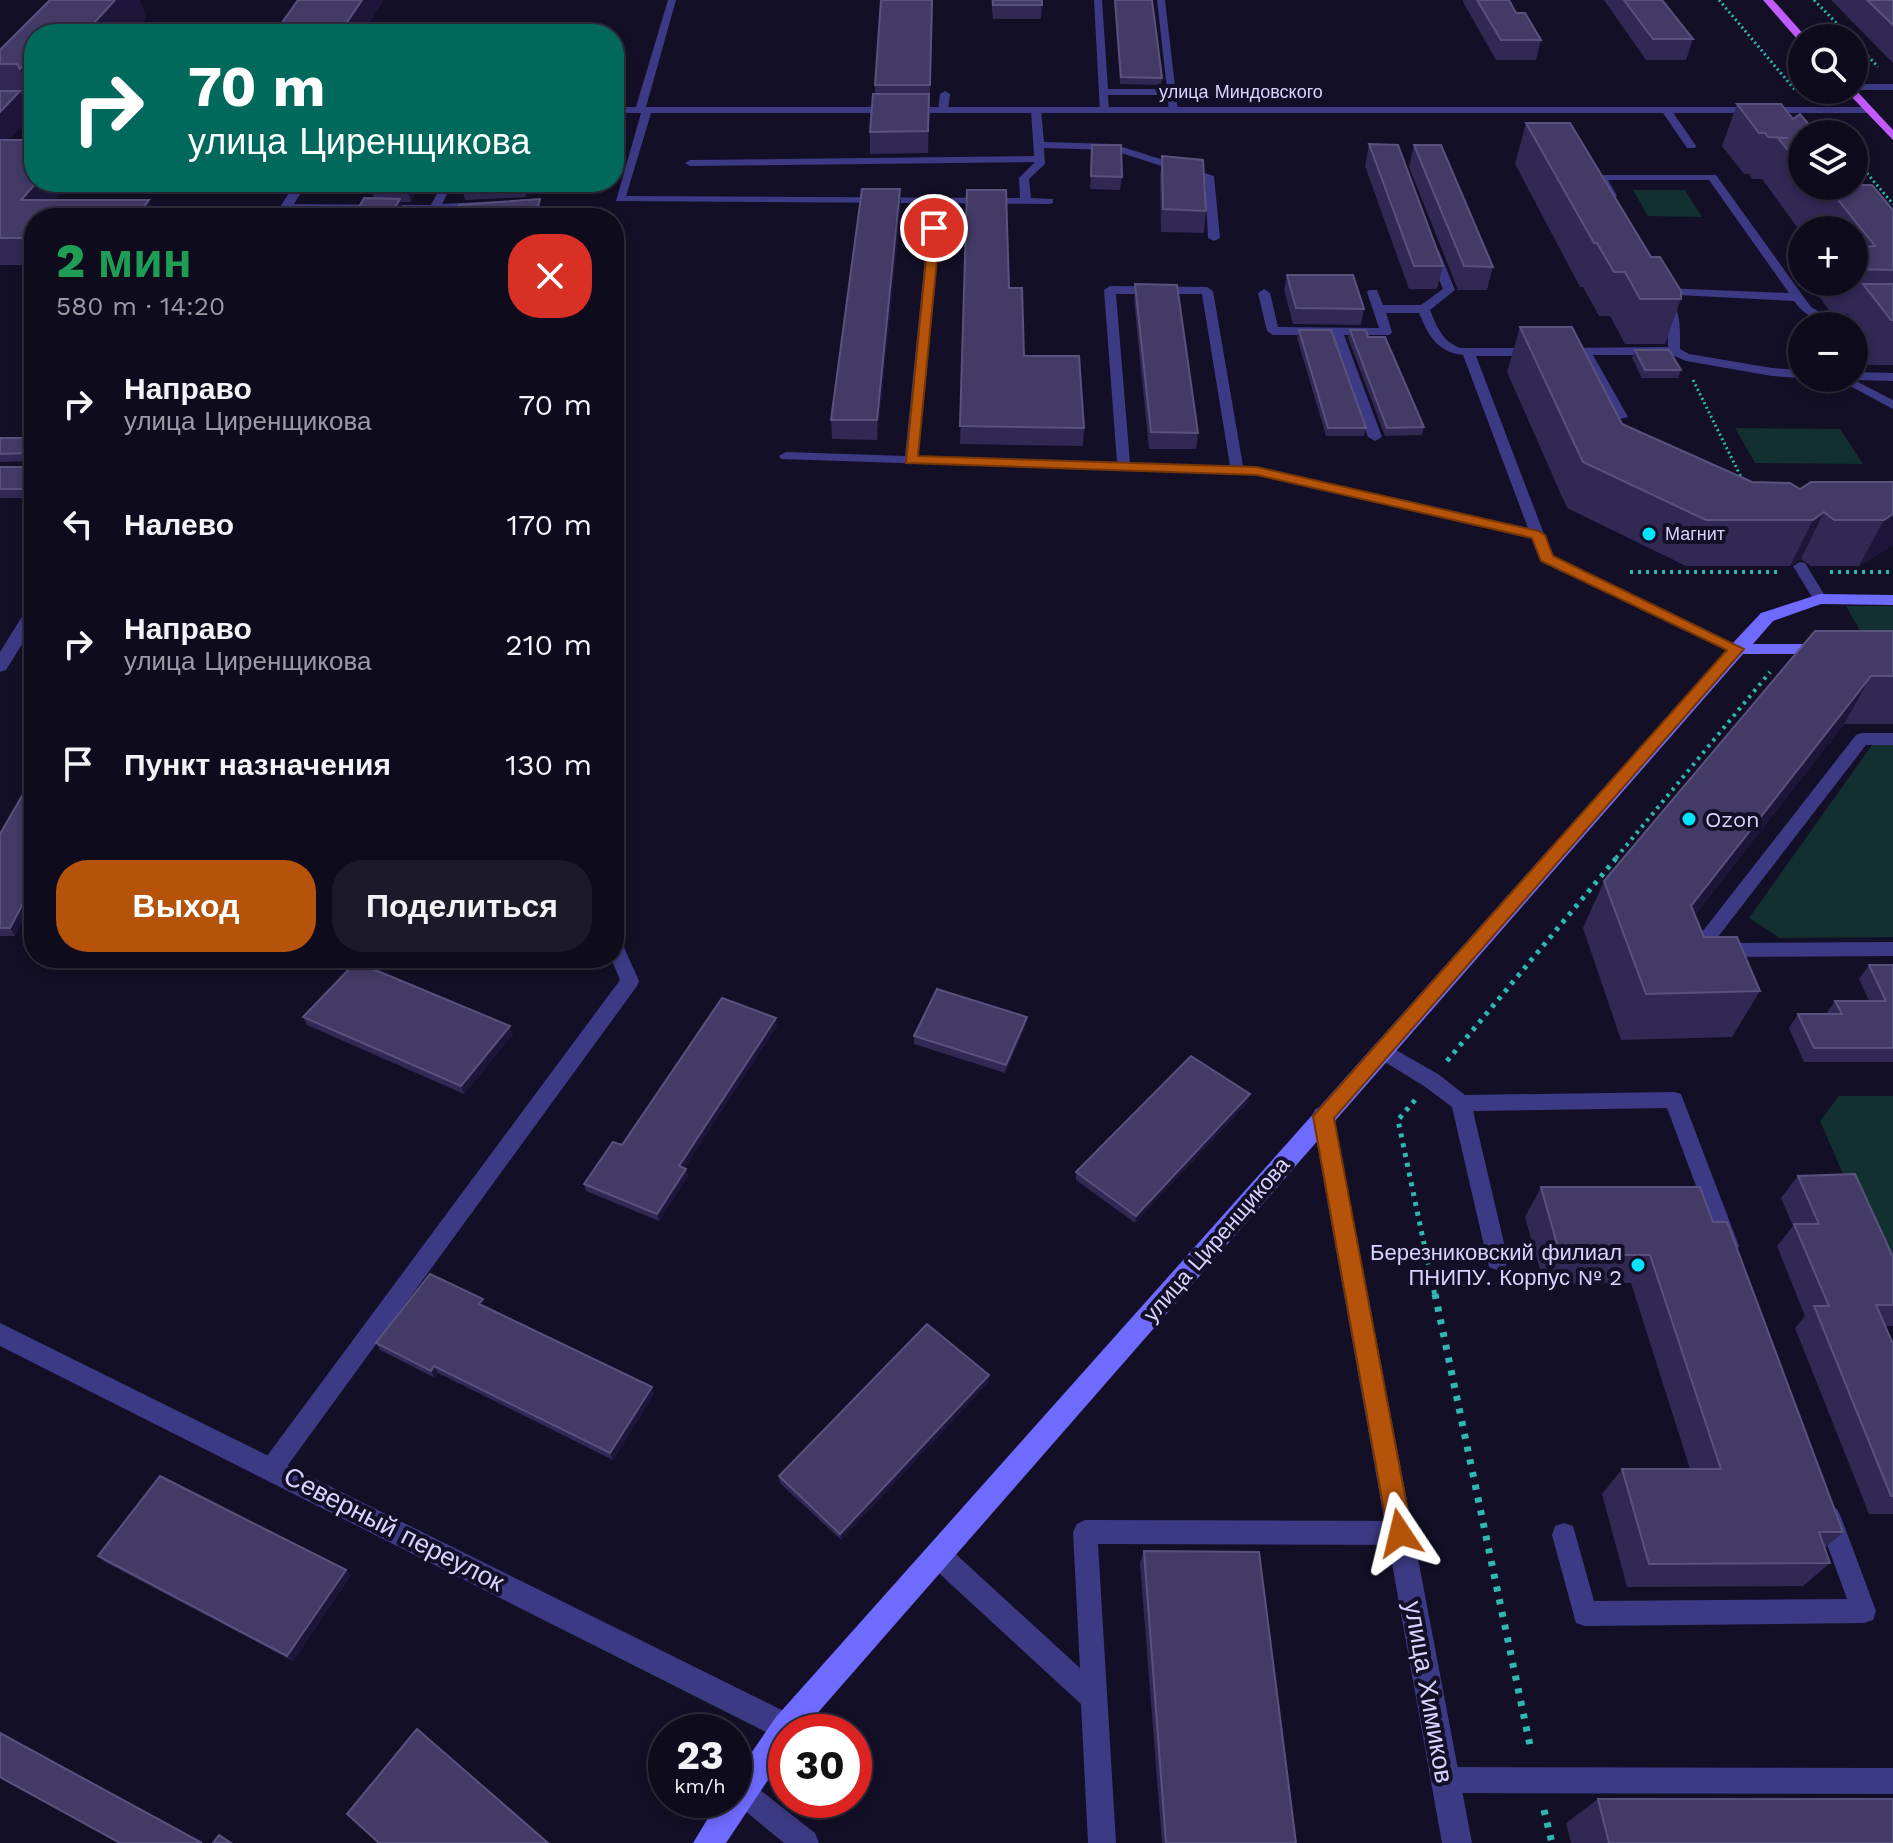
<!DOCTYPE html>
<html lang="ru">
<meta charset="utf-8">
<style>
body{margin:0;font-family:"Work Sans",sans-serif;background:#1c1929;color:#f1f3f6;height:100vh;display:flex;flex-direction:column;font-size:30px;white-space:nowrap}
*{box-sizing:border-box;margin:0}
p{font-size:26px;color:#9b9ba3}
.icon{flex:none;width:44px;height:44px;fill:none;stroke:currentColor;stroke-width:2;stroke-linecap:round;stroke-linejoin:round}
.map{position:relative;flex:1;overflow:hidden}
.drawer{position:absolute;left:24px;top:208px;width:600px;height:760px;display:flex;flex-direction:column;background:#0e0b1c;border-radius:32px;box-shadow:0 4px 12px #0003,0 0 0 2px #2e2b3b}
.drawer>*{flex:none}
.top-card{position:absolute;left:24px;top:24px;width:600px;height:168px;border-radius:32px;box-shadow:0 4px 12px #0003,0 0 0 2px #2e2b3b;background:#00695c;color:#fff;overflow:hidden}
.controls{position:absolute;left:1788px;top:24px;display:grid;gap:16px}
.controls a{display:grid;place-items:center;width:80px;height:80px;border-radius:50%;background:#0e0b1c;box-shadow:0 4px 12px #0003,0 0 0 2px #2e2b3b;font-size:40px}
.speed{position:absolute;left:648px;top:1714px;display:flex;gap:16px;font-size:40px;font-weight:700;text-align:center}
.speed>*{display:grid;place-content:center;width:104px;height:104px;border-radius:50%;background:#0e0b1c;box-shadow:0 4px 12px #0003,0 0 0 2px #2e2b3b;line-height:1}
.speed small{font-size:20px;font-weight:400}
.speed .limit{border:12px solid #d22;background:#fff;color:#111}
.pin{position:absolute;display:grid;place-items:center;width:68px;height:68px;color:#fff;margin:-34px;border:4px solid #fff;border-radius:50%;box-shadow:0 2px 8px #0007}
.me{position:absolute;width:88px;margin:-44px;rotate:350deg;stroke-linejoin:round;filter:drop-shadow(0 0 6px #0008)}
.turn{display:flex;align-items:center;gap:28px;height:168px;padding:0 32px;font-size:36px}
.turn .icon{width:104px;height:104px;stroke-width:2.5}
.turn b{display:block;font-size:56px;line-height:68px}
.round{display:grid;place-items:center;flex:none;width:84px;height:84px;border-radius:32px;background:#1c1929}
.summary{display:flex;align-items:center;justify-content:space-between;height:136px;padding:0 32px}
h1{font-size:48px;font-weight:800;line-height:60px;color:#1e9e55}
.cta{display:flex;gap:16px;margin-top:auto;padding:16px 32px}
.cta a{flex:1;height:92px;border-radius:32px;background:#b45309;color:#fff;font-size:32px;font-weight:800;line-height:92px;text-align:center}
.cta a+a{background:#1c1929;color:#f1f3f6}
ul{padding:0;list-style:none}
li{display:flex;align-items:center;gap:24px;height:120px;padding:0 32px}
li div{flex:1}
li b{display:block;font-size:30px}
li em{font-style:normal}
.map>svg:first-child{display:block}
</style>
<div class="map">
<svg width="1893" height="1843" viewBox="0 0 1893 1843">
<rect width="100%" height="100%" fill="#130f26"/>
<!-- green -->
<path fill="#12302f" d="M1633,190H1685L1702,217L1648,216Z
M1735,428L1840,429L1863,464L1755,463Z
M1846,606H1893V637L1863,636Z
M1872,745H1893V937L1780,938L1749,918Z
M1839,1096H1893V1289L1820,1121Z"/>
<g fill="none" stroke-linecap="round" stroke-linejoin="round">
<!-- path-far3 -->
<path stroke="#2fb8b0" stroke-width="3" stroke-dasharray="2 3" stroke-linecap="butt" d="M1719,0L1796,91
M1814,0L1851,38
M1854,41L1878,67
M1854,158L1893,204
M1693,380L1744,483"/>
<!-- path-far2 -->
<path stroke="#2fb8b0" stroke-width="4" stroke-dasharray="3 5" stroke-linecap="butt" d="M1630,572H1780
M1830,572H1893
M1616,858L1770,672"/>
<!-- path-far1 -->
<path stroke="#2fb8b0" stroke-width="5" stroke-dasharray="4 6" stroke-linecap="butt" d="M1447,1061L1618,856
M1415,1100L1398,1120L1435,1296"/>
<!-- path -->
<path stroke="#2fb8b0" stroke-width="7" stroke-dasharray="5 8" stroke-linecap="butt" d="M1435,1294L1531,1750
M1544,1810L1552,1843"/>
<!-- lane -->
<path fill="#3d3a85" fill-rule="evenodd" d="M668,0H676L646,107L652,110L626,196L1020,198L1019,178L1035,162L690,166L685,163L690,160L1034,156L1031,110L1036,107L1041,110L1044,142L1113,144L1214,176L1220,238L1214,241L1208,238L1205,180L1112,150L1044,148L1045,164L1029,179L1031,198L1053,199V203L1049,204L616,201L641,113L635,110Z
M1094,0H1102L1108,89H1167L1157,0H1165L1178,112L1169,110L1167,95H1108L1109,110L1100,112Z
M945,91L950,94L948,110L943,113L938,110L940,94Z
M1662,108H1670L1696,146L1695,148H1687L1661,110Z
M1597,175H1716L1811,307L1826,316L1893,317V325C1856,324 1818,334 1794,301L1659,294V290L1663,288L1789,293L1709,180H1608L1617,196L1612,199L1608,198L1596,177Z
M443,182H453L442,204L501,201L506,204L501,207L441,211L443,215L438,218L433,217L430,211L286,210L281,207L286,204L431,205Z
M934,225L940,228L918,456L1117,462L1104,290L1110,286L1207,287L1213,291L1243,466L1257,467L1528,528L1463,355C1437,352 1428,335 1419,313H1386L1392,332L1390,335H1344L1382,437L1375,441L1368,437L1332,335H1273L1267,331L1258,293L1264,289L1270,293L1278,327L1379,328L1367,292L1369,290H1377L1383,305H1421L1443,289L1427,251L1433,248L1439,251L1455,290L1430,310C1437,327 1442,341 1460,348H1538L1544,352L1538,356H1476L1552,555L1745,649L1742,652H1732L1541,561L1531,538L1257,475L781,459L779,456L786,452L905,456L928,228ZM1116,294H1202L1230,466L1130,463Z
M1666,296C1682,306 1680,332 1680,349L1689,354L1772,368L1802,370V378L1772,376L1686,361L1672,355H1593L1628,417L1616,420L1581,356H1563L1557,352L1563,348L1668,347L1667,318L1660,300Z
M1854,372L1893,373V381L1854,380L1893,400V409L1835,378H1854Z
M1800,562L1805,563L1827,599L1825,602H1815L1813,599L1793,566Z
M1862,733H1893V745H1866L1704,955H1692L1689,950L1692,945L1856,735Z
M614,938L620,940L623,945L639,981L637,986L280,1476L272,1479L264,1476L260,1468L264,1460L620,980L611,958H614Z
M1893,942V956L1721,957L1715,955L1712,950L1715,945L1721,943Z
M1382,1042L1438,1074L1465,1095L1674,1092L1681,1094L1739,1246L1735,1253L1728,1255L1721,1253L1667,1108L1473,1111L1508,1260L1505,1267L1497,1270L1489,1267L1452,1107L1424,1086L1375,1056L1372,1050L1375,1044Z
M1829,1505L1837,1509L1841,1517L1876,1611L1873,1620L1864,1623L1585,1626L1576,1623L1552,1535L1555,1526L1564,1523L1573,1526L1594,1601L1847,1599L1817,1517L1821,1509Z
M1085,1520L1400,1521L1408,1525L1412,1533L1408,1541L1400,1545L1098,1544L1116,1843H1088L1081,1704L929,1564L926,1555L929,1546L938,1543L947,1546L1080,1668L1073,1532L1077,1524Z
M1445,1767L1893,1768V1794L1445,1793L1436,1789L1432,1780L1436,1771Z
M742,1779L751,1783L815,1833L819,1843H784L733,1801L734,1782Z"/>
<!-- street -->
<path fill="#3d3a85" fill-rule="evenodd" d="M1854,84H1893V90H1854Z
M0,107H34V113H0Z
M614,107H1868L1874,110L1868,113H614Z
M296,182H308L285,218H273Z
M34,606V625L6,670L0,672V652L28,607Z
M1323,1107L1331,1109L1334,1116L1472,1843H1442L1312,1116L1315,1109Z
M0,1323L796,1717L800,1727L798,1732H786V1741L776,1737L0,1346Z"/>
<!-- secondary -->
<path fill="#6f6bff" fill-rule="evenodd" d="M1820,594L1893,595V605L1821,604L1773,621L1753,644H1825L1834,649L1825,654H1743L801,1732H786V1753L726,1843H693L719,1800H734V1778L776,1717L1731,645L1761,613Z"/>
<!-- primary -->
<path fill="#c25bff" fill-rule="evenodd" d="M1763,0H1773L1807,38L1798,40Z
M1854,88L1893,130V140L1845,90Z"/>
</g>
<!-- wall -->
<path fill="#312854" d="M50,0H140L146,19L133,34H34V104H26L31,116L9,140L34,182H70L55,200H149L155,218H34V265H0V50Z
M933,0L928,153L870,154V132L875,94V85Z
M991,0H1042L1041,19H993Z
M1114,0H1152L1162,78L1161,85L1120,84Z
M1463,0H1509L1516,13L1541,40L1536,60H1496L1463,2Z
M1604,0H1662L1693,39L1686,60H1646Z
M1831,0H1893V63Z
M1737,104L1802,134V186L1860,185L1893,210V365H1869L1854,344V326H1843L1849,314L1831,313L1817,293L1821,282H1854V230H1810L1808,227H1797L1762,179H1752L1749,174H1744L1722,146Z
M1526,123L1651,257L1681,299L1665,344H1625L1610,316H1599L1583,287H1580L1515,164Z
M1369,144L1443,266L1437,289H1409L1365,166Z
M1092,145L1122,177L1120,190L1090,189Z
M1414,145L1493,267L1487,290H1458L1409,167Z
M1162,156L1206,211L1204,233L1161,232L1160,178Z
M421,182L411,202H401L404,214L374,198L371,187Z
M462,182H526V197L465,200L461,185Z
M967,190L1009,288L1024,356L1084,428L1083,446L960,444Z
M901,207L877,440L832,439L831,420Z
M1287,275L1364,309L1361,325L1293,324L1284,290Z
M1135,284L1198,433L1196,449H1149L1134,300Z
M1520,327L1622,424L1752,482L1800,489L1893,482V545L1859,566H1811L1801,559L1790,566H1686L1567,508L1507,372Z
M1299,330L1366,428L1364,436H1326L1297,338Z
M1350,330L1368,337L1424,427L1422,435L1385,436L1348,338Z
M1635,350L1681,370L1678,378H1642L1632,358Z
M0,438H34V498H0V467H30L33,464L32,461L0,462Z
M1893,631V724H1844L1695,915L1704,937L1760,991L1732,1037L1621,1040L1583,928L1604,881Z
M0,834L15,936H0Z
M1869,965H1893V1062H1804L1789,1028L1798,1014H1826L1835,1001H1869L1859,979Z
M303,1017L513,1034L464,1094L307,1025Z
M1027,1017L1026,1025L1005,1073L914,1044V1036Z
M777,1026L684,1168L686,1169L688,1176L659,1221L586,1191L584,1184L622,1145Z
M1248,1102L1135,1223L1076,1180V1172Z
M1798,1176L1893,1257V1326H1885L1893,1344V1514H1869L1795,1328L1805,1316L1777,1246L1793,1226L1781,1198Z
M1541,1187L1713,1222L1843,1532L1825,1548L1830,1563L1803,1586L1627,1587L1602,1494L1622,1469H1690L1631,1283L1544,1284L1525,1217Z
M486,1306L652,1387L654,1394L613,1460L438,1373L435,1378L380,1350L376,1343Z
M989,1382L841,1540L780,1483L779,1476Z
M1144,1551L1296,1843H1162L1140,1563Z
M98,1556L346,1570L351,1575L293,1661L105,1562Z
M1598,1799L1893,1843H1571L1566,1823Z"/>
<!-- shaded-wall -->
<path fill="#1d163a" d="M115,0H140L146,19L133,34H84Z
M362,0H384L362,34H339Z
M34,54V102L20,69Z
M20,91L31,116L0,150V112Z
M929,94L930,116L928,153V131Z
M37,182H70L40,218L21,200Z
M410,182H421L411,202L407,187Z
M523,182H526V197Z
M900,189L901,207L877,440V420Z
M400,199L404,214L402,218H389Z
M540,199L541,207L538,218H535Z
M149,200L155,218H135Z
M1824,512L1801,559L1790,566L1813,520Z
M1893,514V545L1859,566L1884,520Z
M1871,676L1844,724L1666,952L1691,906Z
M34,883V901L15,936L10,928Z
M1027,1017L1026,1025L1005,1073L1006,1065Z
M776,1018L777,1026L681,1174L679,1166Z
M510,1026L513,1034L464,1094L461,1086Z
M1250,1094L1248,1102L1135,1223L1136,1216Z
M686,1169L688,1176L659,1221L657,1214Z
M434,1366L438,1373L435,1378L431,1371Z
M989,1375V1382L841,1540L840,1534Z
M652,1387L654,1394L613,1460L610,1453Z
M346,1570L351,1575L293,1661L287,1656Z"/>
<!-- building -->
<path fill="#433a66" stroke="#5a527e" stroke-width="2" d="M50,0H115L84,34H34V54L20,69L17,64H0V50Z
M298,0H362L339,34H274Z
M881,0H932L930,85H875Z
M993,0H1042V5H993Z
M1115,0H1152L1162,78L1121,77Z
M1477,0H1509L1516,13H1525L1541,40H1501Z
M1624,0H1662L1693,39H1653Z
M1867,0H1893V25Z
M0,91H20L0,112Z
M873,94H929L928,131L870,132Z
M1737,104H1781L1793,119L1800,114L1817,134H1802V168L1778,138H1788L1768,137L1765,133H1759Z
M1526,123H1570L1651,257H1660L1681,291V299H1640L1625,272H1614L1597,243H1594Z
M0,140H34V182H37L21,200H149L135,218H34V238H0Z
M1369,144L1398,145L1443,266H1414Z
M1092,145H1121L1122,177L1091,176Z
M1414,145H1441L1493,267L1464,266Z
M1162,156L1203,160L1206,211L1163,209Z
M1854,178L1860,185H1872L1893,210V270L1854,269V248L1875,246L1827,186H1854Z
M373,182H410L407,187H371Z
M462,182H523L461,185Z
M862,189H900L877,420H831Z
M967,190H1006L1009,288H1022L1024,356H1079L1084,428L960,426Z
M364,198L400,199L389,218H353Z
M540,199L535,218H454L459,205Z
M1287,275H1353L1364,309L1296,308Z
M1135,284L1177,285L1198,433L1151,432Z
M1863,284H1893V320H1891Z
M1520,327H1572L1622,424L1752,482L1790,483L1800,489L1811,482H1893V514L1884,520H1834L1824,512L1813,520H1706L1583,462Z
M1299,330H1331L1366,428H1328Z
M1350,330H1366L1368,337H1385L1424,427L1387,428Z
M1635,350H1669L1681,370H1645Z
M0,438H34V489H0V467H30L33,464L30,453L0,454Z
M1815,631H1893V676H1871L1691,906L1704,937H1737L1760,991L1646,994L1604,881Z
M34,775V883L10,928H0V834Z
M356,962L510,1026L461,1086L303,1017Z
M1869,965H1893V1048H1814L1798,1014H1842L1835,1001H1886Z
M937,989L1027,1017L1006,1065L914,1036Z
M722,998L776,1018L679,1166L686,1169L657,1214L584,1184L613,1142L622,1145Z
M1191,1056L1250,1094L1136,1216L1076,1172Z
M1855,1174L1893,1257V1305H1876L1893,1344V1496H1891L1814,1306H1829L1794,1224H1819L1798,1176Z
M1541,1187H1700L1713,1222H1727L1843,1532H1819L1830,1563L1649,1564L1622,1469H1721L1650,1255H1560Z
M430,1274L483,1299L479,1304L652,1387L610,1453L434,1366L431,1371L376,1343Z
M927,1324L989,1375L840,1534L779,1476Z
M160,1476L346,1570L287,1656L98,1556Z
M1144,1551L1259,1552L1296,1843H1166Z
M417,1729L548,1843H379L347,1814Z
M0,1733L202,1843H120L0,1777Z
M1598,1799H1893V1843H1609Z
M219,1835L231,1843H213Z"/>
<!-- route -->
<path fill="#b45309" stroke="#753606" stroke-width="2" d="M934,225L940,228L918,456L1257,467L1538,531L1545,535L1553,556L1744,649L1334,1118L1412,1533L1408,1541L1400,1545L1391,1541L1388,1533L1313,1116L1727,650L1541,561L1532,538L1257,475L906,463L929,228Z"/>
<!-- markers -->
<g fill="#00e5ff" stroke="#130f26" stroke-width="3">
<circle cx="1649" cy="534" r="8"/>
<circle cx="1689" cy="819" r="8"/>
<circle cx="1638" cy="1265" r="8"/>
</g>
<g text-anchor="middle" stroke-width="8" stroke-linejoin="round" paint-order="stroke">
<!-- far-street labels -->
<g font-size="18" fill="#d9d4ff" stroke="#130f26">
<text x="1241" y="98">улица Миндовского</text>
</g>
<!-- far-poi labels -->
<g font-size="18" fill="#d9d4ff" stroke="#130f26" text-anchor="start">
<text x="1665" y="540">Магнит</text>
</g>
<!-- poi labels -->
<g font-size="22" fill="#d9d4ff" stroke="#130f26" text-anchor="start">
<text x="1705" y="827">Ozon</text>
<text x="1622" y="1260" text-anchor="end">Березниковский филиал<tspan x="1622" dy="25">ПНИПУ. Корпус № 2</tspan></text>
</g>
<!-- street labels -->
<g font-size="22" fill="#d9d4ff" stroke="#130f26">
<text transform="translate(1216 1239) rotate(-49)" y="8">улица Циренщикова</text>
</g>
<!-- near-street labels -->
<g font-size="26" fill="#d9d4ff" stroke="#130f26">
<text transform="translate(394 1529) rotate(27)" y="9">Северный переулок</text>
<text transform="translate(1429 1692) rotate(80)" y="9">улица Химиков</text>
</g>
</g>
</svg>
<div class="controls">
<a><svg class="icon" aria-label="search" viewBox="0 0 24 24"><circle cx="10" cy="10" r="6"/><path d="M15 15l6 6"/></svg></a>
<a><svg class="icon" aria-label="layers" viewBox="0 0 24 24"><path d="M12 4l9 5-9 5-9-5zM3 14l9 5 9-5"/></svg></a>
<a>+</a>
<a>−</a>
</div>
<div class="speed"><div>23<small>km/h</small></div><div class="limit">30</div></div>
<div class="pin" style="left:934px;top:228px;background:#d93025"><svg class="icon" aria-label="arrive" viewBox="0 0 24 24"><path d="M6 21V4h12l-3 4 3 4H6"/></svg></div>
<svg class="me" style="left:1400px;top:1533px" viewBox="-20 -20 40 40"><path d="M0-17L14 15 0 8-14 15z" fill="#b45309" stroke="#fff" stroke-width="4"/></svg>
<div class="top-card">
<div class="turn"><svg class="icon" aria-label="right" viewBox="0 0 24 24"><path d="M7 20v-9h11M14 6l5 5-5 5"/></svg><div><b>70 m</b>улица Циренщикова</div></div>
</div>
<section class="drawer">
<div class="summary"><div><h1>2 мин</h1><p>580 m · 14:20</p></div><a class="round" style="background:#d93025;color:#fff"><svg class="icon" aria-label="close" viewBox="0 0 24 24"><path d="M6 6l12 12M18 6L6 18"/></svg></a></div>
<ul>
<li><svg class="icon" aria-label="right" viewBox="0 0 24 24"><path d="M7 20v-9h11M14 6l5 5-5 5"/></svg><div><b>Направо</b><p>улица Циренщикова</p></div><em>70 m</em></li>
<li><svg class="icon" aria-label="left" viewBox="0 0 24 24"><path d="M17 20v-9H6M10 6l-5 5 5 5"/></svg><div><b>Налево</b></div><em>170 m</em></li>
<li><svg class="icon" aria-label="right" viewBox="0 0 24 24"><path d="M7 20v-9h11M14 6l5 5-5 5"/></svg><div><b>Направо</b><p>улица Циренщикова</p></div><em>210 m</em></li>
<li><svg class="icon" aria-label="arrive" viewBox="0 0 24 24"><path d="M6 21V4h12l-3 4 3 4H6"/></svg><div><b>Пункт назначения</b></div><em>130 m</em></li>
</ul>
<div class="cta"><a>Выход</a><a>Поделиться</a></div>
</section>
</div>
